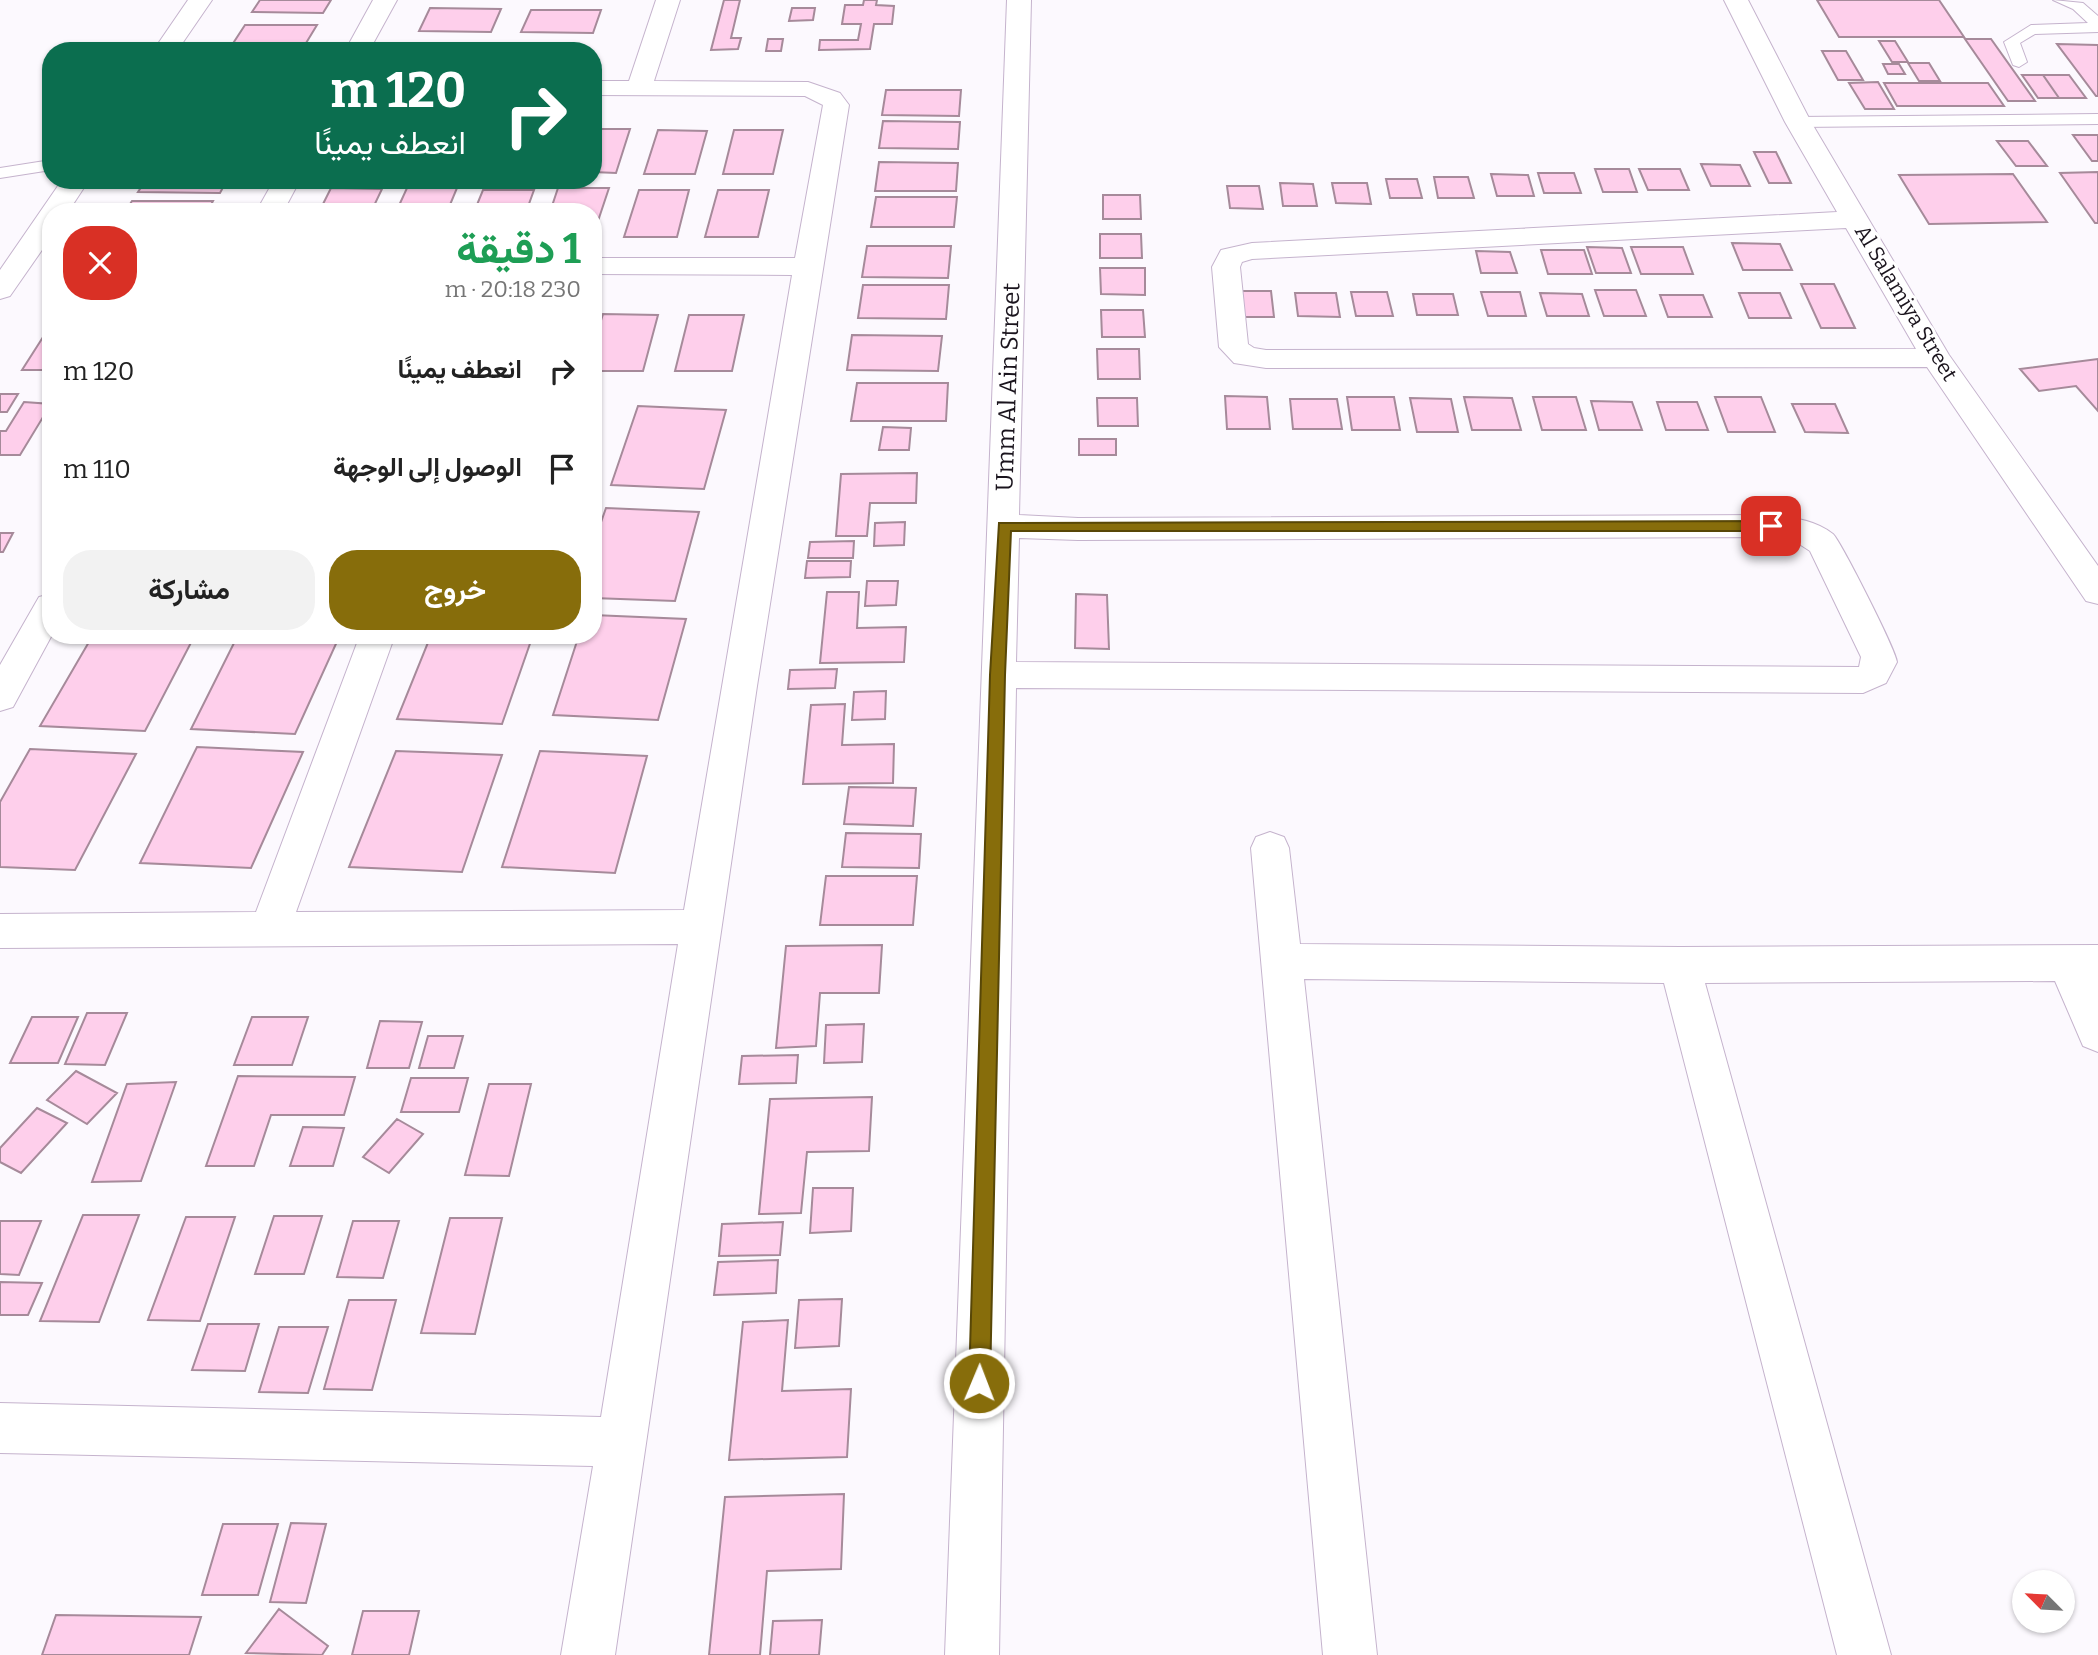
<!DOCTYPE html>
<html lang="ar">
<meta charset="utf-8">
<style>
body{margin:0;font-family:Bitter,Vazirmatn,serif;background:#f2f2f2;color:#222;direction:rtl;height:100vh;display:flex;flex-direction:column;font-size:26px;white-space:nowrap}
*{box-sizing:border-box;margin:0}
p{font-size:23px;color:#767676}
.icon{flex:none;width:38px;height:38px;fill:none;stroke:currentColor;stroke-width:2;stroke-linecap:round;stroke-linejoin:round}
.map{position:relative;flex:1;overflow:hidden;direction:ltr}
.sheet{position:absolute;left:42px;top:203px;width:560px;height:441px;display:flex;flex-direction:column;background:#fff;border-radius:28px;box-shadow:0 2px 5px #0004;direction:rtl}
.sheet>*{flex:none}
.top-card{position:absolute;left:42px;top:42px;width:560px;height:147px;border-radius:28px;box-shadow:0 2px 5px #0004;direction:rtl;background:#0b6e4f;color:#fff;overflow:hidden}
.needle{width:46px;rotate:294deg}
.tools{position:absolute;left:2012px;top:1570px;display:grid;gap:14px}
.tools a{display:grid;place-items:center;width:63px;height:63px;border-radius:50%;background:#fff;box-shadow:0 2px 5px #0004;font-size:35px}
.pin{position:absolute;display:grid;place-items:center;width:60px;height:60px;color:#fff;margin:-30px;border-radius:14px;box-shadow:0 4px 10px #0006}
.me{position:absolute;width:77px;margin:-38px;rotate:1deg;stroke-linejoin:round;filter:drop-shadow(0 0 5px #0008)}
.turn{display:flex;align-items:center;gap:24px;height:147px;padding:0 21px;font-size:32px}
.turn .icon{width:91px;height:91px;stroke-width:2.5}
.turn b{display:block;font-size:49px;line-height:60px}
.round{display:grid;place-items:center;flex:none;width:74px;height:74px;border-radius:28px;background:#f2f2f2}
.headline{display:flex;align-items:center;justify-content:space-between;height:119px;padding:0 21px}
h1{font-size:42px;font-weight:700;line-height:52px;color:#1e9e55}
.cta{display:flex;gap:14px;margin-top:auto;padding:14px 21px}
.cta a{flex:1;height:80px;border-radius:28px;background:#876d0b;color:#fff;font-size:28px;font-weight:700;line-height:80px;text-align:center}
.cta a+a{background:#f2f2f2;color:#222}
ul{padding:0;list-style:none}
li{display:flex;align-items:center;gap:21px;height:98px;padding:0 21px}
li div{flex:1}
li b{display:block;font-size:26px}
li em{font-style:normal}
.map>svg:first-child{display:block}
</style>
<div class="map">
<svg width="2098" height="1655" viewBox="0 0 2098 1655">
<rect width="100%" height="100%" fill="#fcf9fe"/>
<!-- building -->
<path fill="#fecfeb" stroke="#a68a9a" stroke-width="2" d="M260,0H331L323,13L252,12Z
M724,0H740L731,38H741L738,49L711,50Z
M864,0H877L876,5L894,6L892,24H874L870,49L819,50L820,40H858L861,24H842L845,5H863Z
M1817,0H1939L1964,37H1839Z
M430,8L501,9L491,32L419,31Z
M792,8H815L813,20L789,21Z
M531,10H601L593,33L521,32Z
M245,25H317L303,48H230Z
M768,39H783L781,51H766Z
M1965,39H1991L2035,101H2008Z
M1879,41H1895L1908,62H1892Z
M2057,44L2098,45V96H2096Z
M407,48L480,49L406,51Z
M1822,51H1846L1863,80H1838Z
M1908,63H1929L1940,81H1919Z
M1883,64H1899L1905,74H1888Z
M2022,75H2043L2059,98H2038Z
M2043,75H2069L2086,98H2059Z
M1878,82L1894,109H1865L1849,83Z
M1884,83H1988L2004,106H1897Z
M886,90H961L959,116L882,115Z
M883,121L960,122L958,149L879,148Z
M593,129H630L616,173L593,172Z
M658,130L707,131L695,174H644Z
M734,130H783L773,174H723Z
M2073,135H2098V161H2092Z
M1997,141H2028L2047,166H2016Z
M1754,152H1776L1791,183H1769Z
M879,162L958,163L956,191H875Z
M1701,164L1740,165L1750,186H1711Z
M1595,169H1629L1637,192H1603Z
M1639,169H1680L1689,190H1648Z
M2098,172V223H2095L2060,173Z
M1538,173H1574L1581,193H1544Z
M1491,174L1528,175L1534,196H1497Z
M2013,174L2047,222L1929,224L1899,175Z
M1434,177H1468L1474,198H1438Z
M1386,179H1417L1422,198H1390Z
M146,180H227L220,193L138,192Z
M1280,183L1313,184L1317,206H1283Z
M1332,183H1367L1371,204L1336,203Z
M1227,186H1259L1263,209L1230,208Z
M331,188L382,189L371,212H319Z
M407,188H457L447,212H396Z
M558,188H609L593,236V212H550Z
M483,190H534L526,212H474Z
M639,190H689L677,237H624Z
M718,190H769L758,237H705Z
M1103,195H1140L1141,219H1103Z
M876,197H957L954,227H871Z
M132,201H213L207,212H125Z
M1100,234H1141L1142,258H1100Z
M1732,243L1780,244L1792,270H1743Z
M867,246H951L948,278L862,277Z
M1587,247L1622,248L1631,273H1596Z
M1631,247H1683L1693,274H1641Z
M1541,250H1584L1592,274H1548Z
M1476,251L1510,252L1517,273H1481Z
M1100,268H1145V295L1101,294Z
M1801,284H1834L1855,328H1821Z
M863,285H949L946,319L858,318Z
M1595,290H1636L1646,316H1604Z
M1235,291H1271L1274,317H1238Z
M1351,292H1387L1393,316H1356Z
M1481,292H1520L1526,316H1488Z
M1295,293H1336L1340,317L1298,316Z
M1540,293L1582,294L1589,316H1547Z
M1739,293H1780L1791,318H1749Z
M1413,294H1453L1458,315H1417Z
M1660,295H1703L1712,317H1668Z
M1101,310H1143L1145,337H1102Z
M603,314L658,315L643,371H593V347Z
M689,315H744L732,371H675Z
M45,334H51V370H22Z
M852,335L942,336L938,371L847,370Z
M1097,349H1139L1140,379H1098Z
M2098,359V411L2076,386L2039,391L2020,369Z
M857,383H948L946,421H851Z
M0,394H18L7,412H0Z
M1225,396L1267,397L1270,429H1227Z
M1347,397H1394L1400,430H1352Z
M1464,397L1512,398L1521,430H1472Z
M1533,397H1576L1586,430H1542Z
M1715,397H1761L1775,432H1728Z
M1097,398H1137L1138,426H1098Z
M1410,398L1451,399L1458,432H1417Z
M1290,399H1337L1342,429H1293Z
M1591,401L1632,402L1642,430H1599Z
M24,402L51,404L20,455H0V431H6Z
M1657,402H1697L1708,430H1666Z
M1792,404H1835L1848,433L1805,432Z
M638,406L726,410L704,489L611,485Z
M883,427L911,428L909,450H879Z
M1079,439H1116V455H1079Z
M917,473L916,503H870L867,536H836L841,474Z
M606,508L699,512L675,601L593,598V545Z
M905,522L904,545L874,546L875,523Z
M0,533H13L3,552H0Z
M854,541L853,558H808L810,542Z
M807,561H851L850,577L805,578Z
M867,581H898L896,605L865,606Z
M827,592H859L857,628L906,627L904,662L820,663Z
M1076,594L1107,595L1109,649L1075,648Z
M593,615L686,619L658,720L553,715L579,635H593Z
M93,635H195L145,731L40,726Z
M238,635H340L295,734L191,729Z
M431,635H533L502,724L397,719Z
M837,669L835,688L788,689L790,670Z
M886,691L885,719L852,720L854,692Z
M845,704L842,745L894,744L893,783L803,784L811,705Z
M197,747L303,752L251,868L140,863Z
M30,749L136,754L75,870L0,867V802Z
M396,751L502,755L462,872L349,867Z
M540,751L647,756L615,873L502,867Z
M849,787L916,788L913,826L844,824Z
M846,833L921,834L919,868L842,867Z
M826,876H917L913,925H820Z
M882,945L879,993H820L816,1046L776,1048L786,946Z
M87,1013H127L105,1065L65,1064Z
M32,1017H78L58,1063H10Z
M252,1017H308L292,1065H234Z
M380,1021L422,1022L409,1068H367Z
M864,1024L862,1062L824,1063L826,1025Z
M428,1036H463L454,1068H419Z
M798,1055L796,1083L739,1084L742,1056Z
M76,1071L117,1093L87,1124L47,1100Z
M238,1076L355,1077L344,1115H271L254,1166H206Z
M411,1078H468L459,1112H401Z
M176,1082L141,1181L92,1182L127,1084Z
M489,1084H531L509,1176L465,1175Z
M872,1097L869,1151L807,1152L801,1213L759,1214L770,1099Z
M37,1108L67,1123L21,1173L0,1162V1148Z
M397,1119L423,1134L389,1173L363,1157Z
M303,1127L344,1128L333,1166H290Z
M813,1188H853L851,1231L810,1233Z
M83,1215H139L99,1322L40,1321Z
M274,1216H322L304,1274H255Z
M186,1217H235L200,1321L148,1320Z
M450,1218H502L475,1334L421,1333Z
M0,1221H41L19,1275L0,1274Z
M353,1221H399L383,1278L337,1277Z
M783,1222L780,1255L719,1256L722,1224Z
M778,1260L776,1293L714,1295L718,1262Z
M0,1282L42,1283L28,1315H0Z
M842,1299L839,1346L795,1348L799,1300Z
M349,1300H396L372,1390L324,1389Z
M788,1320L782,1391L851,1389L847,1457L729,1460L743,1322Z
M208,1324H259L245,1371L192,1370Z
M279,1327H328L308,1393L259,1392Z
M844,1494L841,1569L767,1571L760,1655H709L725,1497Z
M291,1523L326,1524L306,1603L270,1602Z
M223,1524H278L258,1595H202Z
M279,1609L328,1646L322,1655L246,1653Z
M363,1611H419L409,1655H352Z
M56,1615L201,1617L189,1655H42Z
M822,1620L819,1655H770L773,1621Z"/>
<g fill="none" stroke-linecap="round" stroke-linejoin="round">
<defs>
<path id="lane" d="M2053,0L2083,3L2098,16V32L2035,34L2020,43L2027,62L2019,67L2013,65L2004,42L2031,25L2088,23L2073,9Z
M2098,114V124L1798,127L1790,122L1798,117Z
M51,160V170L0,178V168Z"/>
<path id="street" d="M188,0H212L177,51H153Z
M373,0H397L369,51H345Z
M656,0H680L654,81L808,82L840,93L849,105L757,686L615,1655H561L593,1466L0,1453V1403L601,1417L678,944L0,948V914L256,912L360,635H395L296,912L684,910L792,275L593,274V258H795L823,105L805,96L593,95V81H629Z
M1007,0H1031L1019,515L1078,518L1771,515C1793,518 1814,519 1833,534C1841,542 1896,650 1897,662L1886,683L1863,693L1016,688L999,1655H945ZM1771,537L1793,540L1810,551L1861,657L1859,667L1016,662L1019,538L1078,540Z
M1724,0H1748L1811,122L1949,355L2098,566V604L2086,601L1927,367L1266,368L1234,363L1219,347L1212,267L1221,250L1252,243L1837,212L1785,122ZM1846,228L1916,349L1266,350L1254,348L1248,344L1240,267L1242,262L1252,259Z
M62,180H89L68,212H51V237L10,296L0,299V270Z
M274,180H300L283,212H256Z
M51,594L52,635L13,707L0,711V665L39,597Z
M1270,832L1284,837L1289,848L1300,944L1680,947L2098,945V1052L2083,1046L2055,981L1705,983L1891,1655H1837L1664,983L1304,979L1377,1655H1323L1251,848L1256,837Z"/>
</defs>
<!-- lane casing -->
<use href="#lane" stroke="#c5b3cd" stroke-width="2"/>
<!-- street casing -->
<use href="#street" stroke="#c5b3cd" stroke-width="2"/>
<!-- lane -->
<use href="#lane" fill="#fff" fill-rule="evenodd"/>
<!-- street -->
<use href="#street" fill="#fff" fill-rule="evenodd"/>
</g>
<!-- route -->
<path fill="#876d0b" stroke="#584707" stroke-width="2" d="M1771,521L1778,526L1771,531H1011L1005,675L990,1383L987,1390L979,1393L972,1390L969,1383L990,675L999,523Z"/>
<g text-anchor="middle" stroke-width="6" stroke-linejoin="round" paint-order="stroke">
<!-- far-street labels -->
<g font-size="21" fill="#1a141d" stroke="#fff">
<text transform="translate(1906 303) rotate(59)" y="7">Al Salamiya Street</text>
</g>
<!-- street labels -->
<g font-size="24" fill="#1a141d" stroke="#fff">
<text transform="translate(1008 387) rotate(-88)" y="8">Umm Al Ain Street</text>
</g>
</g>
</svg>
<div class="tools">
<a><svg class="needle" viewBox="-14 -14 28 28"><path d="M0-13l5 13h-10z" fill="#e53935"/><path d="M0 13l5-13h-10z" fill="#767676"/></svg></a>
</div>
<div class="pin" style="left:1771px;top:526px;background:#d93025"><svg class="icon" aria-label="arrive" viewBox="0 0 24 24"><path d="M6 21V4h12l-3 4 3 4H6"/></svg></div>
<svg class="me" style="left:979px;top:1383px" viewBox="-20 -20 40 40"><circle r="17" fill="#876d0b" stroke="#fff" stroke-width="3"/><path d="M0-11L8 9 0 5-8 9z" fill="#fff"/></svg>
<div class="top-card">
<div class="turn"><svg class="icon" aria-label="right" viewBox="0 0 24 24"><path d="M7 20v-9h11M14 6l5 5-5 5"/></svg><div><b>120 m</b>انعطف يمينًا</div></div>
</div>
<section class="sheet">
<div class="headline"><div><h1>1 دقيقة</h1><p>230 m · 20:18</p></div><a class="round" style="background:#d93025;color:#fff"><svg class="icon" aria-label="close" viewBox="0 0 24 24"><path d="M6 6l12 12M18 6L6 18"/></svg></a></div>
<ul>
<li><svg class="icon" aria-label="right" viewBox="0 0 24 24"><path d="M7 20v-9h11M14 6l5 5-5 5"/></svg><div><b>انعطف يمينًا</b></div><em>120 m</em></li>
<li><svg class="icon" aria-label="arrive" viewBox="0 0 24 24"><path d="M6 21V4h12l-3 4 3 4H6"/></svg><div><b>الوصول إلى الوجهة</b></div><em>110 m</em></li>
</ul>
<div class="cta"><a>خروج</a><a>مشاركة</a></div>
</section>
</div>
